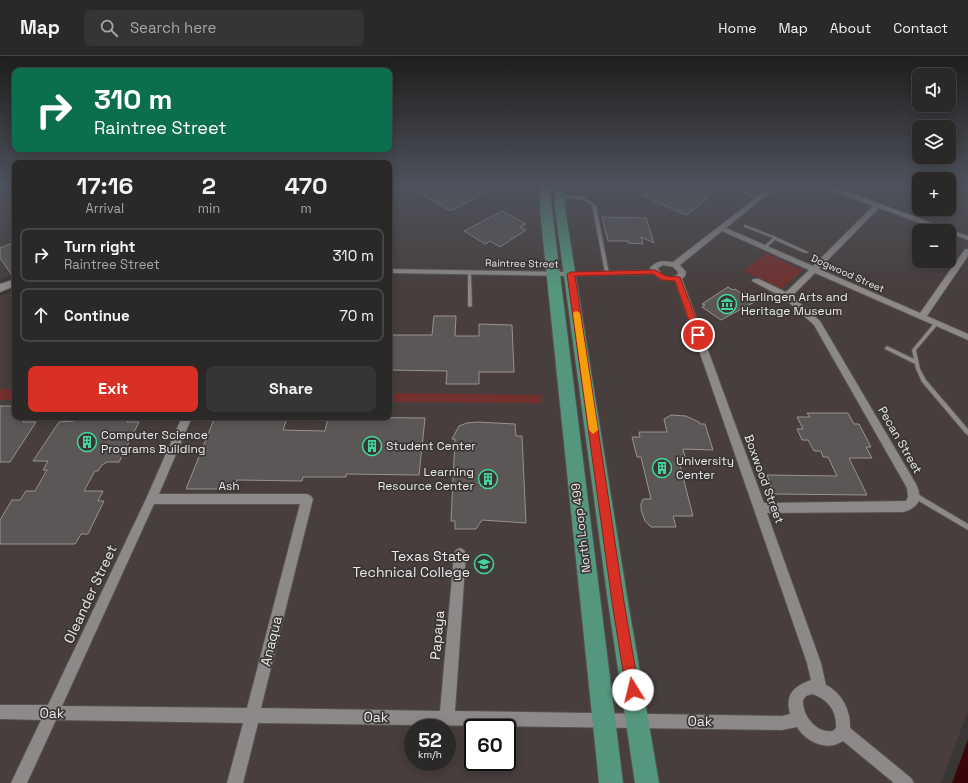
<!DOCTYPE html>
<meta charset="utf-8">
<style>
body{margin:0;font-family:"Space Grotesk",sans-serif;background:#373434;color:#f1f3f6;height:100vh;display:flex;flex-direction:column;font-size:15px;white-space:nowrap}
*{box-sizing:border-box;margin:0}
p{font-size:13px;color:#a6a6a8}
.icon{flex:none;width:22px;height:22px;fill:none;stroke:currentColor;stroke-width:2;stroke-linecap:round;stroke-linejoin:round}
.map{position:relative;flex:1;overflow:hidden}
.sheet{position:absolute;left:12px;top:104px;width:380px;height:260px;display:flex;flex-direction:column;background:#2b2828;border-radius:8px;box-shadow:0 2px 10px #0003,0 0 0 1px #474445}
.sheet>*{flex:none}
.top-card{position:absolute;left:12px;top:12px;width:380px;height:84px;border-radius:8px;box-shadow:0 2px 10px #0003,0 0 0 1px #474445;background:#0b6e4f;color:#fff;overflow:hidden}
.controls{position:absolute;left:912px;top:12px;display:grid;gap:8px}
.controls a{display:grid;place-items:center;width:44px;height:44px;border-radius:8px;background:#2b2828;box-shadow:0 2px 10px #0003,0 0 0 1px #474445;font-size:20px}
.speed{position:absolute;left:404px;top:663px;display:flex;gap:8px;font-size:20px;font-weight:700;text-align:center}
.speed>*{display:grid;place-content:center;width:52px;height:52px;border-radius:50%;background:#2b2828;box-shadow:0 2px 10px #0003,0 0 0 1px #474445;line-height:1}
.speed small{font-size:10px;font-weight:400}
.speed .limit{border:2px solid #111;border-radius:6px;background:#fff;color:#111}
.pin{position:absolute;display:grid;place-items:center;width:34px;height:34px;color:#fff;margin:-17px;border:2px solid #fff;border-radius:50%;box-shadow:0 1px 4px #0007}
.me{position:absolute;width:44px;margin:-22px;rotate:351deg;stroke-linejoin:round;filter:drop-shadow(0 0 3px #0008)}
.turn{display:flex;align-items:center;gap:14px;height:84px;padding:0 16px;font-size:18px}
.turn .icon{width:52px;height:52px;stroke-width:2.5}
.turn b{display:block;font-size:28px;line-height:34px}
.eta{display:flex;justify-content:space-evenly;align-items:center;height:68px;text-align:center}
.eta b{font-size:24px;font-weight:800;line-height:28px}
.action{display:flex;gap:8px;margin-top:auto;padding:8px 16px}
.action a{flex:1;height:46px;border-radius:8px;background:#d93025;color:#fff;font-size:16px;font-weight:800;line-height:46px;text-align:center}
.action a+a{background:#373434;color:#f1f3f6}
ul{padding:0;list-style:none}
li{display:flex;align-items:center;gap:12px;height:54px;margin:0 8px 6px;padding:0 8px;border:2px solid #474445;border-radius:8px}
li div{flex:1}
li b{display:block;font-size:15px}
li em{font-style:normal}
header{display:flex;align-items:center;gap:24px;box-sizing:border-box;height:56px;padding:0 20px;background:#2b2828;border-bottom:1px solid #474445}
header strong{font-size:19px}
nav{display:flex;gap:22px;margin-inline-start:auto;font-size:14px}
.search{width:280px;height:36px;background:#373434;display:flex;align-items:center;gap:10px;box-sizing:border-box;padding:0 14px;border-radius:8px;color:#a6a6a8;font-size:15px}
.map>svg:first-child{display:block}
</style>
<header>
<strong>Map</strong>
<div class="search"><svg class="icon" aria-label="search" viewBox="0 0 24 24"><circle cx="10" cy="10" r="6"/><path d="M15 15l6 6"/></svg>Search here</div>
<nav><a>Home</a><a>Map</a><a>About</a><a>Contact</a></nav>
</header>
<div class="map">
<svg width="968" height="727" viewBox="0 0 968 727">
<rect width="100%" height="100%" fill="#393635"/>
<!-- built -->
<path fill="#473e3d" fill-rule="evenodd" d="M0,130H15V218L0,224Z
M389,130H919V153H949V130H968V655L941,727H0V240L15,234V361H389ZM919,175H949V205H919ZM413,672H447V706H413ZM473,672H507V706H473Z"/>
<!-- green -->
<path fill="#72302f" d="M766,197L803,214L781,233L744,215Z
M0,333H15V344H0Z
M389,337L542,339L541,347L389,346Z"/>
<!-- water -->
<path fill="#3a0508" d="M968,684V727H952Z"/>
<!-- building -->
<path fill="#5a5756" stroke="#979393" d="M407,130H497L451,155Z
M630,130H721L704,142L707,143L686,159L641,139L645,137Z
M502,155L526,168L520,171L526,174L500,191L490,185L485,188L464,175Z
M602,161L646,162L654,187L641,181L643,188L628,187V185H608Z
M15,186V222H14L0,202V192Z
M728,231L733,234L735,233L742,238L745,236L758,244L721,264L702,251L705,249L702,248Z
M434,260H456L455,280H479V268L512,269L514,316H479V328H446L447,315L389,314V279H432Z
M0,350H15V361H27L23,366H36L10,406H0Z
M807,357H848L854,368H859L871,391H866L872,402H849L867,439L774,438L767,419L837,420L828,401H823L821,395H814L808,384H802L797,373H803L797,361H810Z
M671,359L686,360L699,366L700,368H705L713,394L683,393L685,401H678L693,460H673L676,471H651L645,465L641,454V448L643,443H651L641,401H637L632,381H640L639,376H667L664,363Z
M76,361H130L127,366H139L119,406H107L102,409L98,415H95L84,435H103L98,445H104L88,478H81L75,488H0V464L12,444H20L26,435H35L47,414H43L48,405H33L59,366L74,365Z
M215,361L287,362L283,374L325,375L328,361L425,362L419,419L346,418V421H303L302,425L237,424L234,433H186Z
M477,366L515,368L516,380H522L526,467L482,464L476,473H455V465H451L455,383H452L459,370L467,367Z"/>
<g fill="none" stroke-linecap="round" stroke-linejoin="round">
<defs>
<path id="lane" d="M727,130H732L762,142L759,143Z
M559,139L583,141L596,149L609,217L608,218H607L605,217L592,149L581,143L560,141H559Z
M744,169H746L776,181L808,196L807,197H805L775,184L766,192H764V190L773,182L744,171Z
M468,215H469L471,216L472,250L470,251L468,250Z
M935,266H939V267L916,294L920,313L926,324L968,373V379L966,378L922,326L916,313L915,308L885,293V292L887,290L889,291L914,303L912,294Z
M912,437H916L968,468V474L912,441L911,439Z"/>
<path id="street" d="M771,130H778L726,172L813,210L873,150L821,130H831L968,180V184L949,177V175H941L879,152L819,213L920,257L965,193H968V200L927,260L968,278V284L815,217L792,240L820,265L916,428C923,443 919,451 904,456L767,457L821,607L826,629C842,637 851,655 850,672L911,722L914,727H894L843,685C827,696 806,686 797,671L782,674L258,667L243,727H227L243,667L56,664L27,727H11L41,664L0,663V649H48L146,443L182,361H192L159,438H307L311,440L313,443L261,652L440,655L454,498L456,494L460,492L464,494L466,498L455,655L782,660L790,658C785,638 793,631 811,624L807,607L675,225L662,224L653,218L571,220L389,217V213L571,216L651,214L650,212C657,204 664,205 673,206ZM722,175L809,214L786,236L759,223H753L752,225L784,242L814,269L907,432L908,441L906,445L764,447L682,223L685,220L686,216L680,209ZM663,209L673,211L678,216L677,219C670,223 661,221 658,212ZM154,448H300L247,652L62,650ZM812,638C828,643 837,655 836,672L833,675C816,678 802,659 803,644L806,640Z"/>
<path id="secondary" d="M15,223V230L0,236V228Z"/>
<path id="primary" d="M540,130H550L552,154L623,727H599L540,154Z
M554,130H564L565,153L628,546L659,727H635L608,546L555,153Z"/>
</defs>
<!-- lane casing -->
<use href="#lane" stroke="#555252" stroke-width="2"/>
<!-- street casing -->
<use href="#street" stroke="#555252" stroke-width="2"/>
<!-- secondary casing -->
<use href="#secondary" stroke="#555252" stroke-width="2"/>
<!-- primary casing -->
<use href="#primary" stroke="#555252" stroke-width="2"/>
<!-- lane -->
<use href="#lane" fill="#8d8988" fill-rule="evenodd"/>
<!-- street -->
<use href="#street" fill="#8d8988" fill-rule="evenodd"/>
<!-- secondary -->
<use href="#secondary" fill="#8d8988" fill-rule="evenodd"/>
<!-- primary -->
<use href="#primary" fill="#55977e" fill-rule="evenodd"/>
</g>
<!-- sky -->
<linearGradient id="sky" x2="0" y2="1"><stop stop-color="#1f1e1d"/><stop offset="0.56" stop-color="#4e525c"/><stop offset="1" stop-color="#4e525c" stop-opacity="0"/></linearGradient>
<rect width="968" height="232" fill="url(#sky)"/>
<!-- route -->
<path fill="#d93025" stroke="#8d1f18" d="M655,214L666,220L680,221L702,279L701,281H695L694,279L675,225L662,224L653,218L575,220L624,546L639,634L637,639L633,641L628,639L626,634L612,546L567,218L571,216Z"/>
<!-- slow -->
<path fill="#f59e0b" d="M576,255L580,257L598,374L593,378L589,374L573,257Z"/>
<!-- icons -->
<defs>
<symbol id="museum-ring" viewBox="-11 -11 22 22"><circle r="9.5" fill="#393635" stroke="#46d49e" stroke-width="1.5"/><path d="M0-6L6-3V-2H-6V-3ZM-5-1h2V3h-2ZM-1-1h2V3h-2ZM3-1h2V3H3ZM-6 4H6V6H-6Z" fill="#46d49e"/></symbol>
<symbol id="building-ring" viewBox="-11 -11 22 22"><circle r="9.5" fill="#393635" stroke="#46d49e" stroke-width="1.5"/><path d="M-4-6H4V6H1V3H-1V6H-4ZM-2.5-4.3h1.7v1.8h-1.7ZM.8-4.3h1.7v1.8H.8ZM-2.5-1h1.7V.8h-1.7ZM.8-1h1.7V.8H.8Z" fill="#46d49e"/></symbol>
<symbol id="university-ring" viewBox="-11 -11 22 22"><circle r="9.5" fill="#393635" stroke="#46d49e" stroke-width="1.5"/><path d="M0-5L7-2L0 1L-7-2ZM-4 1L0 2.5L4 1V4Q0 6-4 4Z" fill="#46d49e"/></symbol>
</defs>
<g fill-rule="evenodd">
<use href="#museum-ring" x="716" y="237" width="22" height="22"/>
<use href="#building-ring" x="76" y="375" width="22" height="22"/>
<use href="#building-ring" x="361" y="379" width="22" height="22"/>
<use href="#building-ring" x="651" y="401" width="22" height="22"/>
<use href="#building-ring" x="477" y="412" width="22" height="22"/>
<use href="#university-ring" x="473" y="497" width="22" height="22"/>
</g>
<g text-anchor="middle" stroke-width="3.5" stroke-linejoin="round" paint-order="stroke">
<!-- far-street labels -->
<g font-size="10" fill="#ece9e9" stroke="#393635">
<text transform="translate(522 207) rotate(1)" y="4">Raintree Street</text>
<text transform="translate(848 217) rotate(24)" y="4">Dogwood Street</text>
</g>
<!-- poi labels -->
<g font-size="12" fill="#ece9e9" stroke="#393635" text-anchor="start">
<text x="741" y="245">Harlingen Arts and<tspan x="741" dy="14">Heritage Museum</tspan></text>
<text x="101" y="383">Computer Science<tspan x="101" dy="14">Programs Building</tspan></text>
<text x="386" y="394">Student Center</text>
<text x="676" y="409">University<tspan x="676" dy="14">Center</tspan></text>
<text x="474" y="420" text-anchor="end">Learning<tspan x="474" dy="14">Resource Center</tspan></text>
</g>
<!-- street labels -->
<g font-size="12" fill="#ece9e9" stroke="#393635">
<text transform="translate(900 384) rotate(60)" y="4">Pecan Street</text>
<text transform="translate(764 423) rotate(70)" y="4">Boxwood Street</text>
<text x="229" y="434">Ash</text>
<text transform="translate(581 472) rotate(-97)" y="4">North Loop 499</text>
</g>
<!-- near-poi labels -->
<g font-size="14" fill="#ece9e9" stroke="#393635" text-anchor="end">
<text x="470" y="505">Texas State<tspan x="470" dy="16">Technical College</tspan></text>
</g>
<!-- near-street labels -->
<g font-size="14" fill="#ece9e9" stroke="#393635">
<text transform="translate(90 538) rotate(-65)" y="5">Oleander Street</text>
<text transform="translate(437 579) rotate(-85)" y="5">Papaya</text>
<text transform="translate(271 585) rotate(-76)" y="5">Anaqua</text>
<text transform="translate(52 657) rotate(1)" y="5">Oak</text>
<text transform="translate(376 661) rotate(1)" y="5">Oak</text>
<text transform="translate(700 665) rotate(1)" y="5">Oak</text>
</g>
</g>
</svg>
<div class="controls">
<a><svg class="icon" aria-label="sound" viewBox="0 0 24 24"><path d="M4 9h4l5-4v14l-5-4H4zM17 9q2 3 0 6"/></svg></a>
<a><svg class="icon" aria-label="layers" viewBox="0 0 24 24"><path d="M12 4l9 5-9 5-9-5zM3 14l9 5 9-5"/></svg></a>
<a>+</a>
<a>−</a>
</div>
<div class="speed"><div>52<small>km/h</small></div><div class="limit">60</div></div>
<div class="pin" style="left:698px;top:279px;background:#d93025"><svg class="icon" aria-label="arrive" viewBox="0 0 24 24"><path d="M6 21V4h12l-3 4 3 4H6"/></svg></div>
<svg class="me" style="left:633px;top:634px" viewBox="-20 -20 40 40"><circle r="19" fill="#fff"/><path d="M0-13L10 11 0 6-10 11z" fill="#d93025"/></svg>
<div class="top-card">
<div class="turn"><svg class="icon" aria-label="right" viewBox="0 0 24 24"><path d="M7 20v-9h11M14 6l5 5-5 5"/></svg><div><b>310 m</b>Raintree Street</div></div>
</div>
<section class="sheet">
<div class="eta">
<div><b>17:16</b><p>Arrival</p></div>
<div><b>2</b><p>min</p></div>
<div><b>470</b><p>m</p></div>
</div>
<ul>
<li><svg class="icon" aria-label="right" viewBox="0 0 24 24"><path d="M7 20v-9h11M14 6l5 5-5 5"/></svg><div><b>Turn right</b><p>Raintree Street</p></div><em>310 m</em></li>
<li><svg class="icon" aria-label="ahead" viewBox="0 0 24 24"><path d="M12 20V5M6 11l6-6 6 6"/></svg><div><b>Continue</b></div><em>70 m</em></li>
</ul>
<div class="action"><a>Exit</a><a>Share</a></div>
</section>
</div>
